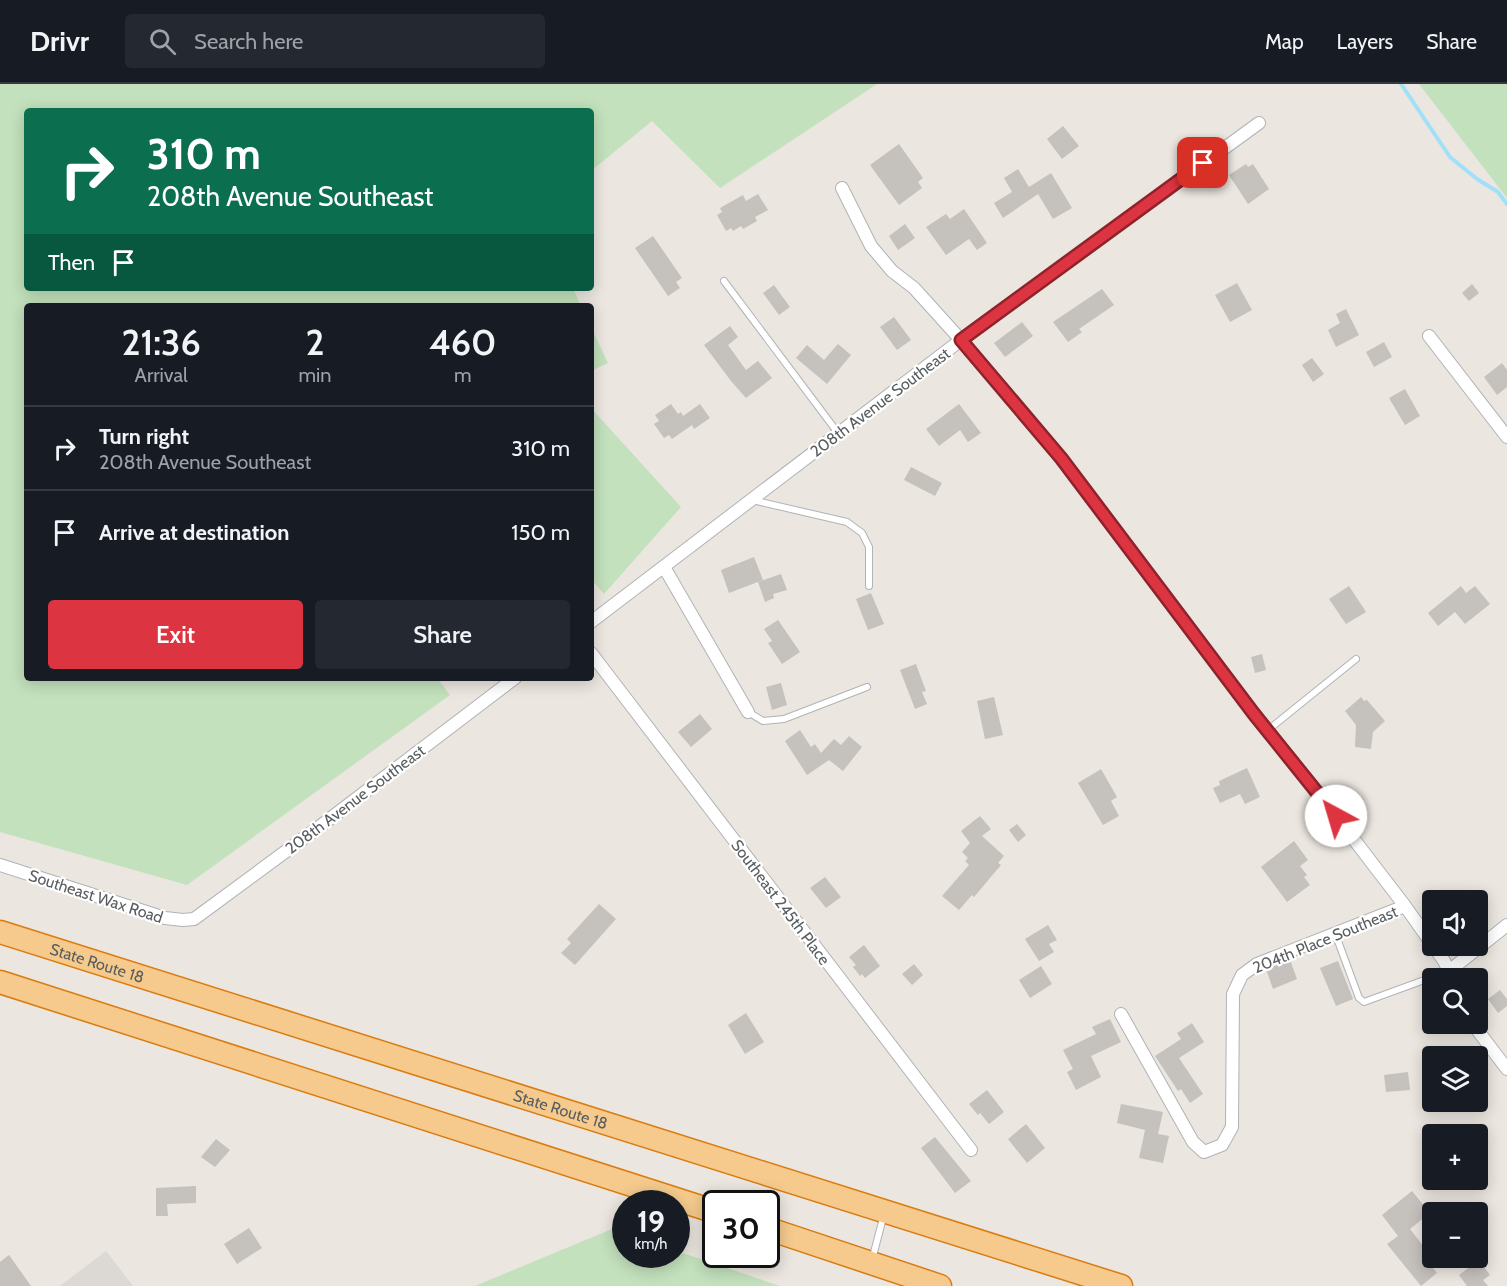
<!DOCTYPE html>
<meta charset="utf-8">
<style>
body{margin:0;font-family:Cabin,sans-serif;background:#242831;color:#f1f3f6;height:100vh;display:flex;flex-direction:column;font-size:22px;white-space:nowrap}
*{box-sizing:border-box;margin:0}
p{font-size:20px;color:#9ea1a6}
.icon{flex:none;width:33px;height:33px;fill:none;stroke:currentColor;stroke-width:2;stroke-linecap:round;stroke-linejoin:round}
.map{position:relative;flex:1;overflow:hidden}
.panel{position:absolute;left:24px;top:219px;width:570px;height:378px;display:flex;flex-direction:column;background:#171b24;border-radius:6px;box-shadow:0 3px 15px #0003}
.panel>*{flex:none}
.top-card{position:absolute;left:24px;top:24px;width:570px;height:183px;border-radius:6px;box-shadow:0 3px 15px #0003;background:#0b6e4f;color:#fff;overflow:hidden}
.fabs{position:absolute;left:1422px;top:806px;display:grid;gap:12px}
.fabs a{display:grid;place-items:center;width:66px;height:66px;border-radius:6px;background:#171b24;box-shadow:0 3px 15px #0003;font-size:30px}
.speed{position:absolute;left:612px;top:1106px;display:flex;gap:12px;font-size:30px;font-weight:700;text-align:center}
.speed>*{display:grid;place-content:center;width:78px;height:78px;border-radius:50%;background:#171b24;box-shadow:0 3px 15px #0003;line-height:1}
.speed small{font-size:15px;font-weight:400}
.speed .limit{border:3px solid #111;border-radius:9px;background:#fff;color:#111}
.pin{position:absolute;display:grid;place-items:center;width:51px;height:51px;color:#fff;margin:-26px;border-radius:12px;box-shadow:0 3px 9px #0006}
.me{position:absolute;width:66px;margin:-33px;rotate:321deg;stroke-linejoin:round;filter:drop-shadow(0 0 4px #0008)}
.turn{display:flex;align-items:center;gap:21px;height:126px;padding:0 24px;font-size:27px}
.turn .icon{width:78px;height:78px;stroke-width:2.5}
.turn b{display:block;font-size:42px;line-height:51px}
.then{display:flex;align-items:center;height:57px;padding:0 24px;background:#0003;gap:12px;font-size:22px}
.eta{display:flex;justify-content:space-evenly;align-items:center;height:102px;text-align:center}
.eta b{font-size:36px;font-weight:600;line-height:42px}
.button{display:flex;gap:12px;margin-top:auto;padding:12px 24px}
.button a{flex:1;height:69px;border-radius:6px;background:#dc3441;color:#fff;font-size:24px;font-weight:600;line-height:69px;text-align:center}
.button a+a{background:#242831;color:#f1f3f6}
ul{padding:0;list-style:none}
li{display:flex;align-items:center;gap:18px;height:84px;padding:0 24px;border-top:2px solid #363941}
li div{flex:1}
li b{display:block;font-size:22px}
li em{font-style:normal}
header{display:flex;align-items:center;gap:36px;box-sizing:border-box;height:84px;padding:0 30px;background:#171b24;border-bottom:2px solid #363941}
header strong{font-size:28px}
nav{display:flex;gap:33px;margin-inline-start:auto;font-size:21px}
.search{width:420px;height:54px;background:#242831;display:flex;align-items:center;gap:15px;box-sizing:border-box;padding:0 21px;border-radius:6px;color:#9ea1a6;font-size:22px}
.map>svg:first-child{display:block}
</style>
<header>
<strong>Drivr</strong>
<div class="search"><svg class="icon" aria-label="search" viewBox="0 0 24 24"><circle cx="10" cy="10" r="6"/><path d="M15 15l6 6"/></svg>Search here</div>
<nav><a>Map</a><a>Layers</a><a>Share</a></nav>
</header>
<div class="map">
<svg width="1507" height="1202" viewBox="0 0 1507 1202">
<rect width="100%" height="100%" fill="#ebe6df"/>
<!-- industrial -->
<path fill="#dcd8d4" d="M106,1167L133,1202H60Z"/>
<!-- green -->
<path fill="#c3e1bd" d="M0,0H877L720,104L652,37L591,87V27H27V204H573L581,222H27V594H437L450,611L187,801L0,748Z
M1419,0H1507V114Z
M591,243L608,279L591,287Z
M591,324L681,423L604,510L591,495Z
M612,1145L625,1150L626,1170H676L677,1167L780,1202H475Z"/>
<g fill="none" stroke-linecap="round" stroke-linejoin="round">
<!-- stream -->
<path stroke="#a1e0f9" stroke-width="4" d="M1401,0L1450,73L1477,95L1498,108L1507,120"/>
</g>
<!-- building -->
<path fill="#c5c1bc" d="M1063,42L1079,62L1062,75L1047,55Z
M899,60L923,94L918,98L922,104L899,121L870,81Z
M1246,80L1248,83L1253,80L1269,105L1248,120L1229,91Z
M1018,85L1029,103L1051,89L1072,124L1053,135L1038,110L1003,134L994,119L1012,108L1004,94Z
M758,110L768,126L755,133L757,137L743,145L741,142L733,147L731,144L726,147L717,131L722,128L720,124L743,111L746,117Z
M964,125L987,159L977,166L969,155L946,171L926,143L946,130L950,135Z
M905,140L915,154L898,166L889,152Z
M653,152L682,194L676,198L680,204L668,212L635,164Z
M1237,199L1252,226L1230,238L1215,211Z
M1472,200L1479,209L1469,217L1462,209Z
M774,201L790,223L779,231L763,209Z
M1102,205L1114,221L1079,245L1082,248L1068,258L1053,238Z
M1346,225L1359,251L1336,263L1328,246L1340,239L1336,230Z
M894,233L911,256L897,266L880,243Z
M1022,238L1033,252L1005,273L994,259Z
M730,242L738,253L728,261L746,286L758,277L772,294L746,314L731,297L704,261Z
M1384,258L1392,273L1374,283L1366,268Z
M838,260L851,271L827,300L796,274L807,261L824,276Z
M1312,274L1324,290L1313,298L1302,281Z
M1502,279L1507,286V303L1497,311L1484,293Z
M1405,305L1420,332L1405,341L1389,314Z
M671,320L678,330L681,328L683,332L700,320L710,334L694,345L692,341L672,355L669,351L664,354L654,340L659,337L655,331Z
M959,320L981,349L968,358L960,346L939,362L926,345Z
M911,383L942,399L935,412L904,396Z
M754,473L763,496L729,509L721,486Z
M781,490L787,506L773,510L774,514L765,518L758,498Z
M1349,502L1366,528L1346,540L1329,515Z
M1461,502L1466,509L1475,502L1490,520L1465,540L1455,528L1438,542L1428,529Z
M871,509L884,540L868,546L856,515Z
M778,536L800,568L782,580L768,559L772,557L764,545Z
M1262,570L1266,586L1255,589L1251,573Z
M916,580L926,607L922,608L927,620L915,625L900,586Z
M781,599L787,621L772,626L766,603Z
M994,613L1003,651L985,655L977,617Z
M1361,613L1364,617L1367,616L1385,637L1373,648L1371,665L1355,663L1356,641L1345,627Z
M700,630L712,645L691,663L678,648Z
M800,646L811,663L815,660L821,669L834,655L841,661L849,652L862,663L843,687L829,676L807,691L785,657Z
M1247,684L1260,713L1245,720L1240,710L1220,719L1213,704L1220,701L1219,697Z
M1101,685L1117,713L1111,717L1119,732L1103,741L1078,699Z
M980,732L991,745L982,752L1004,772L998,779L1001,781L974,813L972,811L959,826L942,812L969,781L965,777L968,774L962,768L970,759L961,747Z
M1017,740L1026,751L1018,758L1009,746Z
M1294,757L1308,776L1300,782L1307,791L1304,793L1310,801L1287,818L1261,783Z
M825,793L841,813L826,824L810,804Z
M599,820L616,835L575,881L561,869L571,859L567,855Z
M1048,841L1057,856L1049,860L1054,868L1039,877L1025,855Z
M864,861L880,882L865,894L862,890L860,892L853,883L856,881L849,873Z
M1290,876L1297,895L1273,905L1266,885Z
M1338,877L1353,915L1336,922L1320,884Z
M914,880L923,891L912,901L902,890Z
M1041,882L1052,900L1030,914L1019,896Z
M1500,906L1507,915V922L1498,929L1488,915Z
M746,929L764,958L745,970L728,941Z
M1110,935L1121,958L1091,972L1101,993L1076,1006L1067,988L1073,985L1063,966L1096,950L1092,943Z
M1192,939L1204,958L1179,974L1203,1010L1190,1019L1181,1005L1178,1007L1155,972L1181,955L1177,949Z
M1408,988L1410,1006L1386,1008L1384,991Z
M987,1006L1004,1028L989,1040L980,1029L978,1031L969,1020Z
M1121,1020L1163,1028L1158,1050L1169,1052L1163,1079L1139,1074L1145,1046L1117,1039Z
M1026,1040L1045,1064L1027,1079L1008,1055Z
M935,1053L971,1097L955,1109L921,1064Z
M216,1055L230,1066L215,1083L201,1073Z
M196,1102V1119L167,1120L168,1132H156V1104Z
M1412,1107L1430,1129L1410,1145L1436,1178L1431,1181L1437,1189L1421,1202L1387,1160L1398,1152L1382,1131Z
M249,1144L262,1164L237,1180L224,1160Z
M9,1171L31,1202H0V1178Z
M1479,1176L1490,1191L1483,1196L1488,1202H1467L1459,1191Z"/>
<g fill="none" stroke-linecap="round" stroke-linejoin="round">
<defs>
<path id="lane" d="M724,197L838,349
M752,416L847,438L862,449L869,463V502
M748,628L763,637L784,635L867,603
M1268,646L1356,575
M1335,849L1359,914L1364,918L1449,887
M872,1176L884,1130"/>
<path id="street" d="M842,104L871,162L892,187L914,204L961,256L1061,374L1254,630L1336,732L1405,822L1444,877L1449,887V894
M1429,252L1507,353
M664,483L748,628
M591,538L961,256L1259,39
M591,569L971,1066
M0,781L165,834L183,836L194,835L323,740L515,594
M1449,887L1507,841
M1121,930L1193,1058L1204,1068L1222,1061L1232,1043L1233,910L1242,891L1257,880L1405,822
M1472,939L1507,985"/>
<g id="highway">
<path id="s1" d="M0,848L1121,1202"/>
<path d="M0,898L716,1128"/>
<path d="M766,1144L940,1202"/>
</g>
</defs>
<!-- lane casing -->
<use href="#lane" stroke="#b0b3b7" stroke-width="8"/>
<!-- street casing -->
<use href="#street" stroke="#b0b3b7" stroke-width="14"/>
<!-- highway casing -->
<use href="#highway" stroke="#db7b0f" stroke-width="25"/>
<!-- lane -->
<use href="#lane" stroke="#fff" stroke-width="6"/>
<!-- street -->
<use href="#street" stroke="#fff" stroke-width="12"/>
<!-- highway -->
<use href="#highway" stroke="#f5ca8c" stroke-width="22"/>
</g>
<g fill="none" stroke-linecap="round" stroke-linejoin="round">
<defs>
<path id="route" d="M1203,79L961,256L1061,374L1254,630L1336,732"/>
</defs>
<!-- route casing -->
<use href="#route" stroke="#8f222a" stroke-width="15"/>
<!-- route -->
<use href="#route" stroke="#dc3441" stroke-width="10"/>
</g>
<g text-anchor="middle" stroke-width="4.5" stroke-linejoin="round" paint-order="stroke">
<!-- street labels -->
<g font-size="16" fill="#585d60" stroke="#fff">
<text transform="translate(880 318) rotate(-37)" y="6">208th Avenue Southeast</text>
<text transform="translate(355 715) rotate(-37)" y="6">208th Avenue Southeast</text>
<text transform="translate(96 812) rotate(18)" y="6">Southeast Wax Road</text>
<text transform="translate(781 818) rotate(53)" y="6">Southeast 245th Place</text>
<text transform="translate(1325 855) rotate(-22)" y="6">204th Place Southeast</text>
<text dy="6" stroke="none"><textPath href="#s1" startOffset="102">State Route 18</textPath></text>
<text dy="6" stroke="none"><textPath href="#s1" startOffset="588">State Route 18</textPath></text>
</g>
</g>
</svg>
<div class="fabs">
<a><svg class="icon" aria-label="sound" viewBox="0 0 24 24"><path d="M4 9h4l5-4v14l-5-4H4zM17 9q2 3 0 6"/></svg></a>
<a><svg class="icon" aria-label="search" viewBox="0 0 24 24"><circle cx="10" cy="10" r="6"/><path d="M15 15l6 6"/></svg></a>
<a><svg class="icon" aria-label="layers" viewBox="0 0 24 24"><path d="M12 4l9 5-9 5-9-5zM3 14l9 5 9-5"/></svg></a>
<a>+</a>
<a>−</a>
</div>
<div class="speed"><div>19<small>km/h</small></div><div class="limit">30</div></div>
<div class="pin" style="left:1203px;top:79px;background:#d93025"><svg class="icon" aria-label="arrive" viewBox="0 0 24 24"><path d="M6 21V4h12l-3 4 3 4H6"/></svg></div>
<svg class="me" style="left:1336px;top:732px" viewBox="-20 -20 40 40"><circle r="19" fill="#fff"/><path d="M0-13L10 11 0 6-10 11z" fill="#dc3441"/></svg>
<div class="top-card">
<div class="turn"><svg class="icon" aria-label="right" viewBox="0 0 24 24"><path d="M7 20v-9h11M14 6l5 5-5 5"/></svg><div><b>310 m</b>208th Avenue Southeast</div></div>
<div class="then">Then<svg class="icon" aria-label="arrive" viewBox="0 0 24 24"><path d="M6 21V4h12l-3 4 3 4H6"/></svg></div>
</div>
<section class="panel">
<div class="eta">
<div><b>21:36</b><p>Arrival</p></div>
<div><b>2</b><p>min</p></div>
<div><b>460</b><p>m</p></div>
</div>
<ul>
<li><svg class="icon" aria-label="right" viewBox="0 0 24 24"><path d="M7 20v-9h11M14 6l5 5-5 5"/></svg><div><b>Turn right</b><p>208th Avenue Southeast</p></div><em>310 m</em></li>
<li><svg class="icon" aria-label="arrive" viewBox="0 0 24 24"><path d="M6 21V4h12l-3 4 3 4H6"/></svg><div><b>Arrive at destination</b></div><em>150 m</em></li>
</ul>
<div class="button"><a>Exit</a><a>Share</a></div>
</section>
</div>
